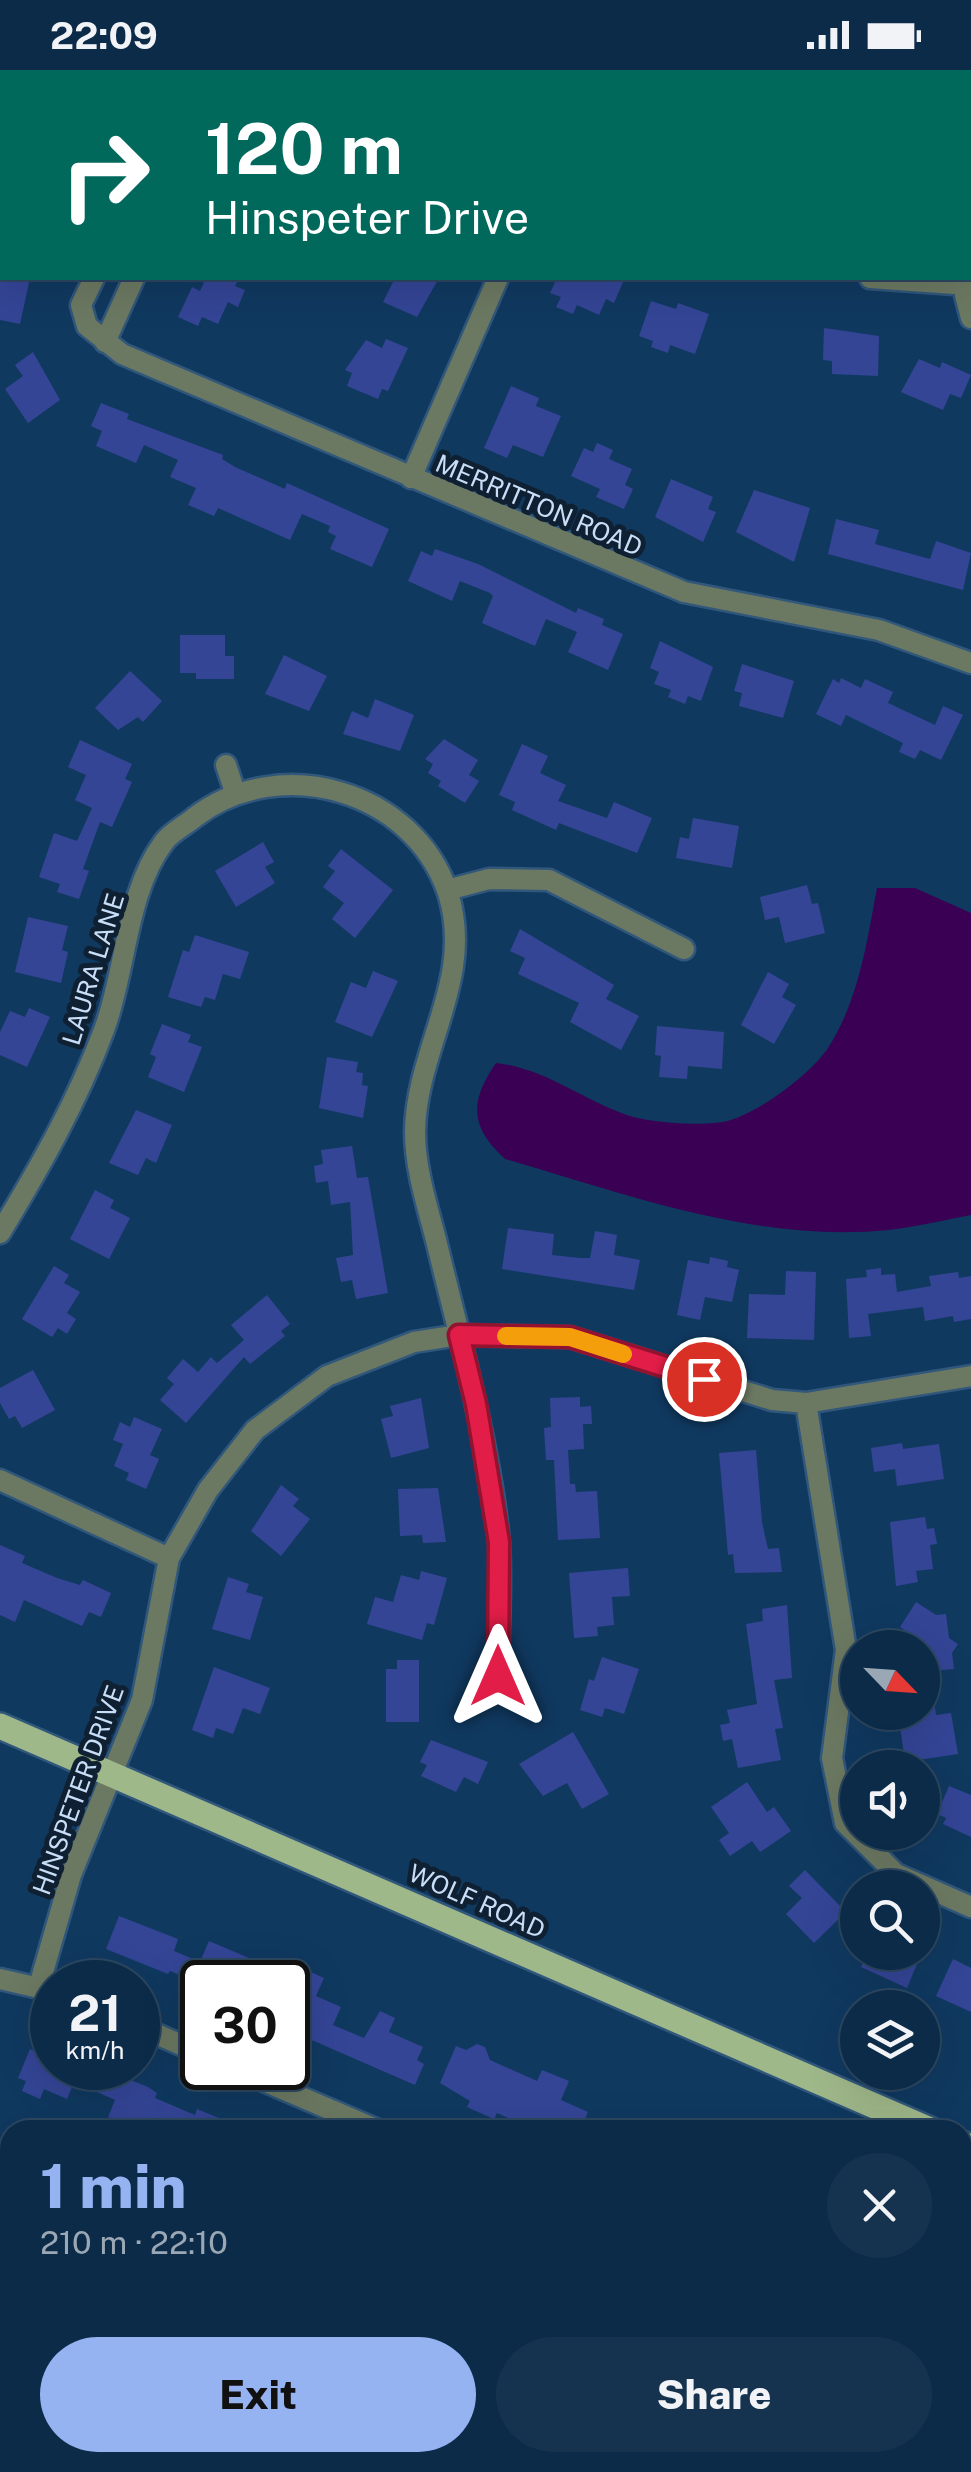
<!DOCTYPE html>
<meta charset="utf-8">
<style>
body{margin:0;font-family:"Public Sans",sans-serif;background:#15334f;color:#f1f3f6;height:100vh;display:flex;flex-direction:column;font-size:38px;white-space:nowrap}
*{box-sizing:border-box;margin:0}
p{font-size:32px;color:#9aa7b4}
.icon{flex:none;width:55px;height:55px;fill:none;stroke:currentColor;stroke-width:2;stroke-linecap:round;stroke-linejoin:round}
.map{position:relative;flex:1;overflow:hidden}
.details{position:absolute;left:0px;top:2050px;width:972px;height:352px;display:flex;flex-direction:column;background:#0c2b48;border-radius:30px 30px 0 0;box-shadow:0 10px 40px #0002,0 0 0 2px #2c4760}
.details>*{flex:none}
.banner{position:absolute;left:0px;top:0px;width:972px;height:210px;box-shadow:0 10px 40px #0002,0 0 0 2px #2c4760;background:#00695c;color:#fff;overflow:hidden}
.needle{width:65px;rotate:115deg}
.controls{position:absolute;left:840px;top:1560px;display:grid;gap:20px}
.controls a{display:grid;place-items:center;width:100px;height:100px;border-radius:50%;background:#0c2b48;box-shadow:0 10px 40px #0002,0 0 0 2px #2c4760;font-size:50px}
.speed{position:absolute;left:30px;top:1890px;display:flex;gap:20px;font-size:50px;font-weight:700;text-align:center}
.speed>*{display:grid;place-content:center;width:130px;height:130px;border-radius:50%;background:#0c2b48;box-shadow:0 10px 40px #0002,0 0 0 2px #2c4760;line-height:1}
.speed small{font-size:25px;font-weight:400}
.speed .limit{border:5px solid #111;border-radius:15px;background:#fff;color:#111}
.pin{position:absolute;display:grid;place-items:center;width:85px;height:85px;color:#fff;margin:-42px;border:5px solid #fff;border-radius:50%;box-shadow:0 2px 10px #0007}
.me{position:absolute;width:110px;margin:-55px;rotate:0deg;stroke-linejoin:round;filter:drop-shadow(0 0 8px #0008)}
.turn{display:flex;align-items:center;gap:35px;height:210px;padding:0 40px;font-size:45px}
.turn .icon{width:130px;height:130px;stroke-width:2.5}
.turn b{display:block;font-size:70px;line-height:85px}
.round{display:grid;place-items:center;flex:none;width:105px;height:105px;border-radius:52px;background:#15334f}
.headline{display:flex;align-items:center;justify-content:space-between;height:170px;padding:0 40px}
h1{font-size:60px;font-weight:800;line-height:75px;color:#95b2f1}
.action{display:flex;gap:20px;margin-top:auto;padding:20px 40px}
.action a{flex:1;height:115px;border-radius:60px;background:#95b2f1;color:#111;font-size:40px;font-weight:800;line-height:115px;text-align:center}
.action a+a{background:#15334f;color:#f1f3f6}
.status{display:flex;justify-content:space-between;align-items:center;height:70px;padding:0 50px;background:#0c2b48;direction:ltr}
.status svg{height:28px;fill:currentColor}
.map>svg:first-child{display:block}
</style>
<div class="status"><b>22:09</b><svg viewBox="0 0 49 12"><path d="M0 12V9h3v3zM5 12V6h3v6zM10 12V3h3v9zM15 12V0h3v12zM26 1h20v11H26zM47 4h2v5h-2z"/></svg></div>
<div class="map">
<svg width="971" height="2402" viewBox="0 0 971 2402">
<rect width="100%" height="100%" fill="#103960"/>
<!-- water -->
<path fill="#390053" d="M877,818H915L971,843V1145C944,1150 916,1157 888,1160C756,1173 629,1125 505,1089C469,1056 470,1031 496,993C543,998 580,1028 624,1044C648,1053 697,1056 723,1052C755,1046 810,1005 828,978C859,930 867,871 877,818Z"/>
<!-- building -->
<path fill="#344596" d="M0,208H30L20,254L0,250Z
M206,208H239L235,216L245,220L238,237L228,232L218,254L202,247L198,256L178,247L192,217L200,221Z
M395,208H439L417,247L383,232Z
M557,208H613L623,212L614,233L606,229L599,245L577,235L573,244L556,237L561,227L550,223Z
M651,231L676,239L678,233L709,244L695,284L670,275L668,283L651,277L653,271L639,266Z
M824,258L879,266L878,306L832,304V291L823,290Z
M386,269L408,278L388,321L382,319L378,329L347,316L352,303L345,300L366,270L382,278Z
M33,282L60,330L28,353L5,319L23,306L15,295Z
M919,289L940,298L942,292L971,305L961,328L950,324L943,340L901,322Z
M511,316L539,328L536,336L561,346L543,387L513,375L507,388L484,378Z
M101,333L129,344L127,349L223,385L222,389L235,397L285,419L287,413L389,459L372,497L330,479L336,466L328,462L330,456L302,444L290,470L218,438L214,446L188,435L196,418L170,407L178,390L144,375L136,393L96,376L102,361L91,356Z
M597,373L613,380L609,389L632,399L625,415L633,419L624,439L596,427L600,419L571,406L584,378L593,382Z
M671,409L713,427L708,439L716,442L703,472L655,447Z
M754,420L810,438L794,492L736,462Z
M836,449L879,460L875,474L930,489L936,471L971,483L963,520L828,484Z
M435,479L478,494L576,543L578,538L604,549L602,555L623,564L608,600L568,582L577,562L546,549L535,576L482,553L493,526L490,523L460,511L452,531L408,511L421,481L432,486Z
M180,565H225V586H234V609H196V603H180Z
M660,571L713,597L701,631L688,626L685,634L668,627L671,620L654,614L659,602L650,598Z
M284,585L327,606L309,641L265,624Z
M742,594L794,611L783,648L739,636L742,623L734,621Z
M130,601L162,631L143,652L138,647L118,660L95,638Z
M841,608L861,618L865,609L893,622L888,633L935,655L943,636L963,645L941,690L920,680L915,689L899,682L903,673L846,645L841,656L816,644L833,609L839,613Z
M375,629L414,645L400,681L343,664L352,641L368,648Z
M444,669L478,690L469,705L479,711L465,733L438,716L441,711L428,703L433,694L425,689Z
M80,670L132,694L125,709L132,712L112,757L100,752L83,799L89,801L79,829L57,822L60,814L39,807L54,763L77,771L92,738L75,730L86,705L68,697Z
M522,674L548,686L540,703L566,715L558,731L607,748L614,732L652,748L637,783L559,753L556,760L512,740L515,732L499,725Z
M693,748L739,756L732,798L676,788L680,767L689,769Z
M263,772L274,792L265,797L275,813L236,837L215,801Z
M341,779L393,820L355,868L332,849L344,833L323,817L335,801L328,796Z
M807,815L812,834L818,833L825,863L785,873L779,847L765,850L760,827Z
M28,847L68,856L62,880L68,882L61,913L15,902Z
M520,859L614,915L606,929L639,946L621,980L570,952L579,933L518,904L525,888L510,881Z
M195,865L249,882L240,909L223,904L215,930L205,927L201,937L168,927L183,880L189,882Z
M373,901L398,911L372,967L335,952L351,912L366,918Z
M768,902L789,914L782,927L796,935L774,974L741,955Z
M29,938L50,947L27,997L0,985V962L10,941L25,947Z
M162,954L191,965L188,972L202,977L184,1022L148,1007L156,987L150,984Z
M657,956L724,962L722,999L688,996L687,1009L659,1007L661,986L655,985Z
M327,987L358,992L356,1002L363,1003L362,1015L368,1016L363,1048L319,1038Z
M136,1040L172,1055L156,1093L146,1088L138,1105L109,1093Z
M352,1076L357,1108L368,1107L388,1223L356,1229L352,1210L341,1212L336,1188L353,1185L350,1132L331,1135L328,1111L316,1113L314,1096L323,1094L321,1080Z
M95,1120L114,1130L110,1138L130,1148L109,1189L70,1169Z
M508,1158L554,1164L552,1185L580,1188H590L595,1161L617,1165L614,1185L640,1190L634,1220L502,1199Z
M710,1187L728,1191L727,1197L739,1200L732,1232L705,1227L700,1250L677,1245L688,1190L709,1194Z
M54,1196L69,1205L64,1213L80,1222L67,1243L76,1249L67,1264L58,1258L52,1267L22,1249Z
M881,1198V1205L895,1204L897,1222L931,1216L929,1206L958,1202L959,1208L971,1206V1249L954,1252L953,1246L925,1251L923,1237L868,1244L871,1266L849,1268L846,1209L867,1207L866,1200Z
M786,1201L816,1202L814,1270L747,1268L749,1224L785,1225Z
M267,1225L290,1254L281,1261L285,1266L250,1294L244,1287L186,1353L160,1330L174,1314L167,1308L183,1289L198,1302L211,1287L217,1293L244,1270L231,1255Z
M33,1300L55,1340L22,1358L15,1346L9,1349L0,1333V1318Z
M580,1327V1337L591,1336L592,1354H583L584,1379L568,1380L570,1414H575L576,1422L597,1421L600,1468L558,1470L554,1390H546L544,1358L551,1357L550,1328Z
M421,1328L429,1378L391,1388L381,1349L393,1346L390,1336Z
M134,1347L162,1359L150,1385L159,1389L146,1419L126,1410L129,1403L114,1396L123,1374L113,1370L120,1352L130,1357Z
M902,1373L903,1379L939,1374L944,1409L897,1416L895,1399L874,1402L871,1378Z
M756,1380L762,1452L768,1479L779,1478L782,1502L735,1503L733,1484L728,1485L719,1383Z
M281,1415L299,1429L293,1436L310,1449L281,1486L251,1461Z
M438,1418L446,1472L423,1473L422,1465L400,1466L398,1419Z
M925,1447L927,1459L934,1458L937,1474L930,1475L933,1499L916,1501L918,1512L896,1516L890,1452Z
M0,1475L25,1486L22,1493L57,1508L80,1515L83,1510L111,1523L101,1547L89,1542L82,1556L24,1530L15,1552L0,1545Z
M628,1498L630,1526L612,1527L614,1555L597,1557L598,1566L574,1568L569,1503Z
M421,1501L447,1508L434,1555L427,1553L422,1570L367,1554L375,1527L393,1532L401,1505L419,1510Z
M228,1507L249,1514L246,1522L263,1527L250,1570L212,1559Z
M916,1532L936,1545L946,1544L949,1568L958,1574L952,1583L954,1599L922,1602V1578H914L912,1565L900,1557Z
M787,1535L792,1608L774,1610L783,1658L775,1659L781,1690L738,1698L732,1669L723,1671L720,1655L730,1653L727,1640L757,1634L746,1554L763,1551L762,1539Z
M602,1587L639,1599L624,1644L605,1638L602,1647L580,1640L589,1609L594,1611Z
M397,1590H419V1652H386V1599H397Z
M214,1597L270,1618L260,1644L243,1638L233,1664L216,1658L213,1668L192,1660Z
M922,1613H932L936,1645L951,1643L958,1684L905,1692L898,1642H922Z
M573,1662L609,1724L582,1739L567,1713L543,1726L519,1694Z
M431,1670L488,1692L478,1714L464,1707L456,1722L421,1706L427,1695L420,1692Z
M747,1712L767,1742L774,1737L791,1761L760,1782L752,1771L730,1786L719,1770L729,1763L711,1737Z
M949,1716L971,1725V1767L943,1754L946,1748L937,1744Z
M805,1800L846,1842L814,1873L786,1844L802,1828L789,1816Z
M119,1846L178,1869L174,1881L200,1892L209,1871L268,1896L261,1912H198L170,1901L168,1904L106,1879Z
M867,1882H922L907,1918L861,1897Z
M953,1889L971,1898V1942L936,1926Z
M295,1895L324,1908L316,1926L341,1937L333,1955L364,1968L380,1941L395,1948L389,1962L423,1977L417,1990L424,1994L415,2015L291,1961L287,1912Z
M477,1974L485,1977L490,1990L537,2011L542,2000L569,2011L561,2030L588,2042L580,2060H535L497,2043L494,2049L467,2037L470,2031L440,2013L456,1976L466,1980Z
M30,1979L52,1989V1998H101L148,2017L157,2023L155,2028L195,2045L197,2039L248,2060H189L168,2050L164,2060H139L108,2047L115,2030L74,2012L67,2029L44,2019L40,2029L22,2021L26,2011L18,2008Z"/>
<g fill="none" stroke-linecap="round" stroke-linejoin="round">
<defs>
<path id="minor" d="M209,2L213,0
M586,2L588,0
M94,208L81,235L87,256L122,284L684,522L879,560L971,593
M870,208L968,215
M971,210L965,225L971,248
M105,272L134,208
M411,408L498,208
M226,695L235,722
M447,820L489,809L549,810L684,879
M0,1163C40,1097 77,1032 104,960C126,902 126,822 164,772C171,762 186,755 195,747C279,683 413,719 448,823C475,909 416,978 415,1062C415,1098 427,1135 436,1170C449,1224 463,1277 475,1331C485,1376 495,1426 499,1472C502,1516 498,1562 498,1606
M806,1333L846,1580L832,1688L845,1753L896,1804L971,1837
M0,1410L169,1488
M0,1909L52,1921
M39,1916L71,1805L142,1630L169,1488L208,1420L255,1360L327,1306L414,1272L459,1265L570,1267L772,1330L806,1333L971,1306
M138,1956L202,1984
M233,1998L378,2060
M0,2242L10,2246
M962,2251L971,2235
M962,2324L971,2317
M342,2392L356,2402
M860,2402L869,2392"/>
<path id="major" d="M0,1656L930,2060
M962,2074L971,2077"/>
</defs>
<!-- minor casing -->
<use href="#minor" stroke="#31577b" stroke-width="25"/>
<!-- major casing -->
<use href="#major" stroke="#31577b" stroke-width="30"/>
<!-- minor -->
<use href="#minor" stroke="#6c7962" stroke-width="20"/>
<!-- major -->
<use href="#major" stroke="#9fb88a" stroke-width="25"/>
</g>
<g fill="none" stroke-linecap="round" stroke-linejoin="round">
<defs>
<path id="route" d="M498,1606L499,1472L476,1334L459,1265L570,1267L704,1309"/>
</defs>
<!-- route casing -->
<use href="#route" stroke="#92132f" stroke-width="25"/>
<!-- route -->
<use href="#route" stroke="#e11d48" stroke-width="18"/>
<!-- slow -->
<path stroke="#f59e0b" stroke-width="18" d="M506,1266L570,1267L623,1284"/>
</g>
<g text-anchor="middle" stroke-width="10" stroke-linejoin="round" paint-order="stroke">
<!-- street labels -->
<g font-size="25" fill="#c8def7" stroke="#0f2032">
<text transform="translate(539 435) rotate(23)" y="9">MERRITTON ROAD</text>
<text transform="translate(93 899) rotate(-73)" y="9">LAURA LANE</text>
<text transform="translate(78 1720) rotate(-70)" y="9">HINSPETER DRIVE</text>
<text transform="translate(477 1831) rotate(24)" y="9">WOLF ROAD</text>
</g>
</g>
</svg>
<div class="controls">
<a><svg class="needle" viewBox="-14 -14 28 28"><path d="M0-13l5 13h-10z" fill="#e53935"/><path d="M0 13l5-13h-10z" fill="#9aa7b4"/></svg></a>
<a><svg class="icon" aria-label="sound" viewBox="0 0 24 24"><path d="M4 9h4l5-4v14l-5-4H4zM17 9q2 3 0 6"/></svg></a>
<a><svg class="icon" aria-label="search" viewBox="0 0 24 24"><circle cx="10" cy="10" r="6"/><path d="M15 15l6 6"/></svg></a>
<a><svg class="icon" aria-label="layers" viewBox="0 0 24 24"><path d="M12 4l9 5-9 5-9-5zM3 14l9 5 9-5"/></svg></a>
</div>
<div class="speed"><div>21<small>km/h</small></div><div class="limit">30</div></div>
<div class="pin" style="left:704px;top:1309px;background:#d93025"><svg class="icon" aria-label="arrive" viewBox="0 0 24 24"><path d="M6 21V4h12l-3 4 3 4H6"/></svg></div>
<svg class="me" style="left:498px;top:1606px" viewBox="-20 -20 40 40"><path d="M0-17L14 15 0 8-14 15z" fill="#e11d48" stroke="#fff" stroke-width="4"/></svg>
<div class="banner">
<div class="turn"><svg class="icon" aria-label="right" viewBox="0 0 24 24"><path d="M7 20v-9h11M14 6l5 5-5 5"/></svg><div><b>120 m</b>Hinspeter Drive</div></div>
</div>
<section class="details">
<div class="headline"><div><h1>1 min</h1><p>210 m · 22:10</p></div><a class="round"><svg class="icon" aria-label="close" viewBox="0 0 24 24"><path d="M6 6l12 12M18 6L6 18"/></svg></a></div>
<div class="action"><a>Exit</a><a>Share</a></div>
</section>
</div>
